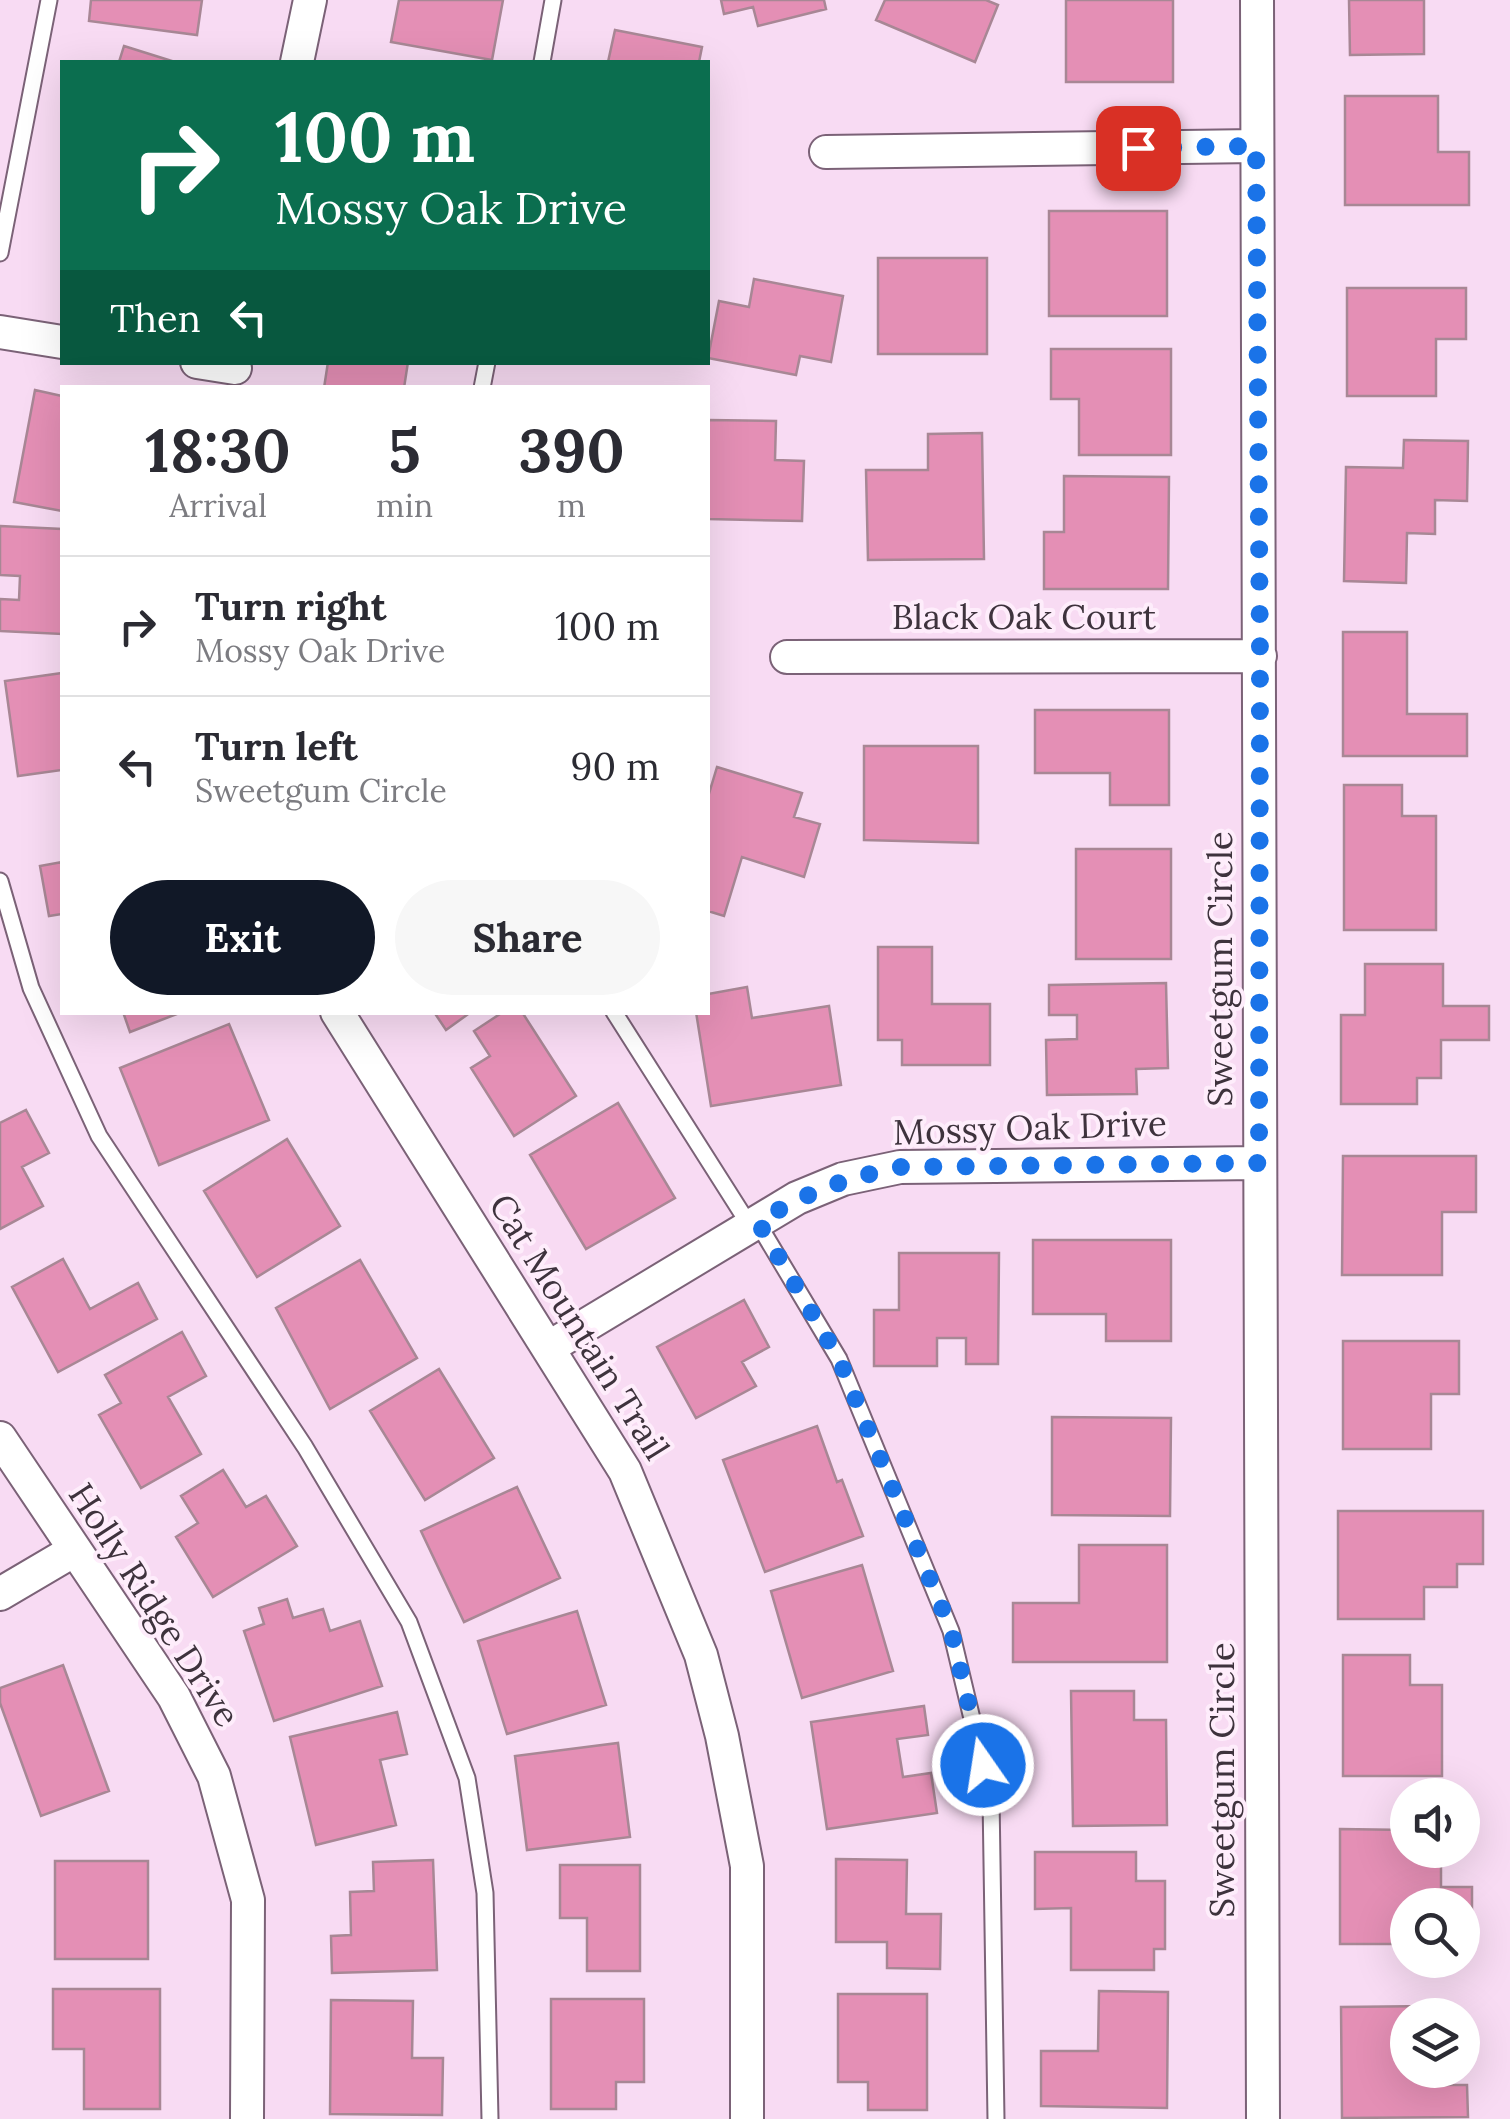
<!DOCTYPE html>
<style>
body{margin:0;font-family:Lora,serif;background:#f7f7f7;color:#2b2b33;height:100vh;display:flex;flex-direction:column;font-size:38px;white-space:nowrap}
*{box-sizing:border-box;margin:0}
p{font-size:32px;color:#7c7c81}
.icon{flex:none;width:55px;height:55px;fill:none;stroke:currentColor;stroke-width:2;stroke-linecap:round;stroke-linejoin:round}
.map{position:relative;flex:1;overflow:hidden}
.details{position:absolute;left:60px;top:385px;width:650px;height:630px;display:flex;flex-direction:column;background:#fff;border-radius:0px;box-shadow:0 10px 40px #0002}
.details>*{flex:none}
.hud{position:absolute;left:60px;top:60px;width:650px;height:305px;border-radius:0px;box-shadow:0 10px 40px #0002;background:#0b6e4f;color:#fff;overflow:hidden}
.buttons{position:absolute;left:1390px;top:1778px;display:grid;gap:20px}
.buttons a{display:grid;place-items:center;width:90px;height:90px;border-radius:50%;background:#fff;box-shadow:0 10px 40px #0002;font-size:50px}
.pin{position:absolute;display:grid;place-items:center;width:85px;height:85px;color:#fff;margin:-42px;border-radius:20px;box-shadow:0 5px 15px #0006}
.me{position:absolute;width:110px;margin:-55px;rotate:347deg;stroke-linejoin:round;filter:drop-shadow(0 0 8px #0008)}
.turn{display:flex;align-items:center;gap:35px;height:210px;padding:0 50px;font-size:45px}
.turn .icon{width:130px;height:130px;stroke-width:2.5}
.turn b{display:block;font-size:70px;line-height:85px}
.then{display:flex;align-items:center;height:95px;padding:0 50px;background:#0003;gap:20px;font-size:38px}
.eta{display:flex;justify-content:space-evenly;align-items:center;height:170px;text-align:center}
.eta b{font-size:60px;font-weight:800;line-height:70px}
.button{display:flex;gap:20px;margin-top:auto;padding:20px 50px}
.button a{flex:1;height:115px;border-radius:60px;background:#111827;color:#fff;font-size:40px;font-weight:800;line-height:115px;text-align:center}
.button a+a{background:#f7f7f7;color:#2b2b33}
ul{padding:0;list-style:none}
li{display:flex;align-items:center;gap:30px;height:140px;padding:0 50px;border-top:2px solid #e1e1e2}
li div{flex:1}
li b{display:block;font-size:38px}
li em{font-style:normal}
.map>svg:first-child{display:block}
</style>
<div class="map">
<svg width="1510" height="2119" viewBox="0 0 1510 2119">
<rect width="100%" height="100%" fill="#f8dbf3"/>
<!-- building -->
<path fill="#e48fb5" stroke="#a88795" stroke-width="2.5" d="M91,0H202L197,35L89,21Z
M399,0H503L492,60L391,42Z
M721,0H824L826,9L758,26L753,7L724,14Z
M885,0H986L998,5L975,62L876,20Z
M1066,0H1173V82H1066Z
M1349,0H1424V54L1350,55Z
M615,30L702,47L699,62H608Z
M124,46L175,62H119Z
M1345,96H1438V152H1469V205H1345Z
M1049,211H1167V316H1049Z
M878,258H987V354H878Z
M754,279L843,296L831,362L800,356L796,375L708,358L719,301L749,307Z
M1347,288H1466V339H1436V396H1347Z
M1051,349H1171V455H1079V399H1051Z
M328,362H408L404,388H324Z
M35,390L62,396V511L14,502Z
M708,420L776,421L775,460L804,461L802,521L708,519Z
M982,433L984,559L868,560L866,470H928V434Z
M1404,440L1468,441L1467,501L1435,500V534L1407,533L1406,583L1344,581L1346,467L1403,468Z
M1064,476L1169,477L1168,589H1044V532H1064Z
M0,526L62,529V634L0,631V599L19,600L20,576L0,575Z
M1343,632H1407V714H1467V756H1343Z
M62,673V770L18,776L5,681Z
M1035,710H1169V805H1110V773H1035Z
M864,746H978V843L864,840Z
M717,767L802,793L794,817L820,824L804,877L742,857L724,916L708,911V797Z
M1344,785H1402V816H1436V930H1344Z
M1076,849H1171V959H1076Z
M62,862V914L49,916L40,866Z
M878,947H932V1004H990V1065H902V1040H878Z
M1365,964H1443V1006H1489V1040H1441V1078H1417V1104H1341V1015H1365Z
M1166,983L1168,1068L1136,1069L1137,1094L1047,1095L1046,1040L1077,1039V1015H1049V985Z
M747,987L752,1018L829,1006L841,1085L711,1106L696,1012H708V994Z
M123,1012H182L130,1032Z
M434,1012H471L446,1030Z
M503,1012H522L576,1096L514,1136L471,1068L490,1056L474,1031Z
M229,1024L269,1120L159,1165L120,1068Z
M618,1103L675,1198L586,1249L530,1155Z
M26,1110L49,1153L22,1167L43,1206L0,1229V1123Z
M287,1139L340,1226L257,1277L204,1191Z
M1343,1156H1476V1212H1442V1275H1342Z
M1033,1240H1171V1341H1106V1314H1033Z
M899,1253H999L998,1364H966V1338H937V1366H874V1310H899Z
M63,1259L90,1309L138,1283L157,1319L58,1372L12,1287Z
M360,1260L417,1358L330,1409L276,1308Z
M744,1300L769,1347L742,1362L756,1386L696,1418L657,1347Z
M182,1332L206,1376L168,1397L201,1454L141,1488L99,1415L121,1403L105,1375Z
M1343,1341H1459V1394H1431V1449H1343Z
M439,1369L494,1458L425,1500L370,1411Z
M1052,1417L1171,1418L1170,1516L1052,1515Z
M817,1426L837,1482L842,1480L863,1536L765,1572L723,1460Z
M223,1470L246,1507L266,1496L297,1546L213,1597L176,1537L198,1523L181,1496Z
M517,1487L560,1578L464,1622L421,1531Z
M1338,1511H1483V1564H1457V1587H1424V1619H1338Z
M1079,1545H1167V1662H1013V1603H1079Z
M862,1565L893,1671L802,1698L771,1591Z
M287,1599L293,1618L323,1609L330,1631L360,1621L382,1686L274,1721L244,1631L264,1624L259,1608Z
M577,1611L606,1705L507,1734L478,1641Z
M1343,1655H1410V1685H1442V1776H1343Z
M63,1665L109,1791L41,1816L0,1703V1688Z
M1071,1691H1134V1720H1166L1167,1825L1073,1826Z
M924,1706L928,1735L897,1739L903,1777L931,1773L937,1813L827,1829L811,1722Z
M397,1712L407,1754L380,1760L396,1825L316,1845L290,1737Z
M618,1743L630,1837L527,1850L515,1756Z
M1340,1829L1408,1830V1850H1441V1887H1472V1944H1462V1905H1408V1944H1340Z
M1035,1852H1136V1881H1165V1949H1154V1970H1071V1908L1035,1909Z
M836,1859L907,1860L906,1914H941L940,1969L887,1968V1942H836Z
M433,1860L437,1970L332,1973L331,1936L351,1935L350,1892L374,1891L373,1862Z
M55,1861H148V1959H55Z
M560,1865H640V1971H587V1918H560Z
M53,1989H160V2109H84V2049H53Z
M1099,1991L1168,1992L1167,2108L1041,2106V2051H1098Z
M838,1994H927V2110H868V2082H838Z
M551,1999H644V2082H616V2109H551Z
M331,2000L413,2001L412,2058H443L442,2115L330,2114Z
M1430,2006V2015H1408V2070H1430V2085H1467L1468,2117L1342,2118L1341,2007Z"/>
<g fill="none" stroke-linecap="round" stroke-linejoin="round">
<defs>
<path id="service" d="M542,62L553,0
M0,253L49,0
M482,388L487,362
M0,881L31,988L99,1136L305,1447L409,1622L467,1778L485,1893L490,2119
M614,1012L750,1226
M757,1222L839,1359L951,1631L991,1798L996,2119"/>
<path id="minor" d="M1257,0L1263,2119
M297,62L310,0
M826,152L1256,146
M0,332L62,342
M197,362L235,368
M787,657L1260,656
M337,1012L625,1471L701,1655L722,1736L747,1866V2119
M548,1348L797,1198L843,1179L900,1167L1259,1163
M0,1438L174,1697L214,1776L248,1900L247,2119
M0,1594L73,1551"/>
</defs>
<!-- service casing -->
<use href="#service" stroke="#7b6277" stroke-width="19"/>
<!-- minor casing -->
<use href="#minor" stroke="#7b6277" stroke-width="36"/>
<!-- service -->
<use href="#service" stroke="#fff" stroke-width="15"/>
<!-- minor -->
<use href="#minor" stroke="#fff" stroke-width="32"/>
</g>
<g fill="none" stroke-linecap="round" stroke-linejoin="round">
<!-- route -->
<path stroke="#1a73e8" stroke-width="18" stroke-dasharray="0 32.4" d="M983,1765L951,1630L839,1359L758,1222C807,1192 843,1179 900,1167L1259,1163L1260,656L1256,146L1138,148"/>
</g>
<g text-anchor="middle" stroke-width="8" stroke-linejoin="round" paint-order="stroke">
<!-- street labels -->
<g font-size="35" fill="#3e333d" stroke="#feedfb">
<text x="1024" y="629">Black Oak Court</text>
<text transform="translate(1220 969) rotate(-90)" y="12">Sweetgum Circle</text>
<text transform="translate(1030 1128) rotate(-2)" y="12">Mossy Oak Drive</text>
<text transform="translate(579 1327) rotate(58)" y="12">Cat Mountain Trail</text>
<text transform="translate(154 1605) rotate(57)" y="12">Holly Ridge Drive</text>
<text transform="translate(1222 1780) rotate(-90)" y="12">Sweetgum Circle</text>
</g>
</g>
</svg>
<div class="buttons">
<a><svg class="icon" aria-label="sound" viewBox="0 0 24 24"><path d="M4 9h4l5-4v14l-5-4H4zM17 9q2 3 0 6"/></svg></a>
<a><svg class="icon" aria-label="search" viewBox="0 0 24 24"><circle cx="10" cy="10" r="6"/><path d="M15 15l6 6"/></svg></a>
<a><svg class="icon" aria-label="layers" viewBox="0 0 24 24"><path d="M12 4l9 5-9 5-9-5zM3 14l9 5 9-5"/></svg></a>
</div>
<div class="pin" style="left:1138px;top:148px;background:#d93025"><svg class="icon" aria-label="arrive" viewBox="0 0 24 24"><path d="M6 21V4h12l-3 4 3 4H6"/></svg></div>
<svg class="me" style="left:983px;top:1765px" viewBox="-20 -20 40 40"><circle r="17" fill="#1a73e8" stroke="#fff" stroke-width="3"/><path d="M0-11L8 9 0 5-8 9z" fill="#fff"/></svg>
<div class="hud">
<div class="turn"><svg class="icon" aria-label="right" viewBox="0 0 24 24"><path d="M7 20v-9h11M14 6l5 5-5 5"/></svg><div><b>100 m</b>Mossy Oak Drive</div></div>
<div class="then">Then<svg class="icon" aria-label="left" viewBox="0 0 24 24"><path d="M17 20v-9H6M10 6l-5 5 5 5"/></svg></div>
</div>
<section class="details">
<div class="eta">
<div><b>18:30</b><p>Arrival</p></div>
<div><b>5</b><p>min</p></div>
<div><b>390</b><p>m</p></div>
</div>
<ul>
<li><svg class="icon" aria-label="right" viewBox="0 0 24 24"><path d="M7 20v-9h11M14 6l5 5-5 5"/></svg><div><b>Turn right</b><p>Mossy Oak Drive</p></div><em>100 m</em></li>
<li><svg class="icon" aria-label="left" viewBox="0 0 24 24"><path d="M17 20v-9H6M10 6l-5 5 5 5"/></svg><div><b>Turn left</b><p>Sweetgum Circle</p></div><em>90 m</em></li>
</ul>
<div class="button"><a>Exit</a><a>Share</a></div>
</section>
</div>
